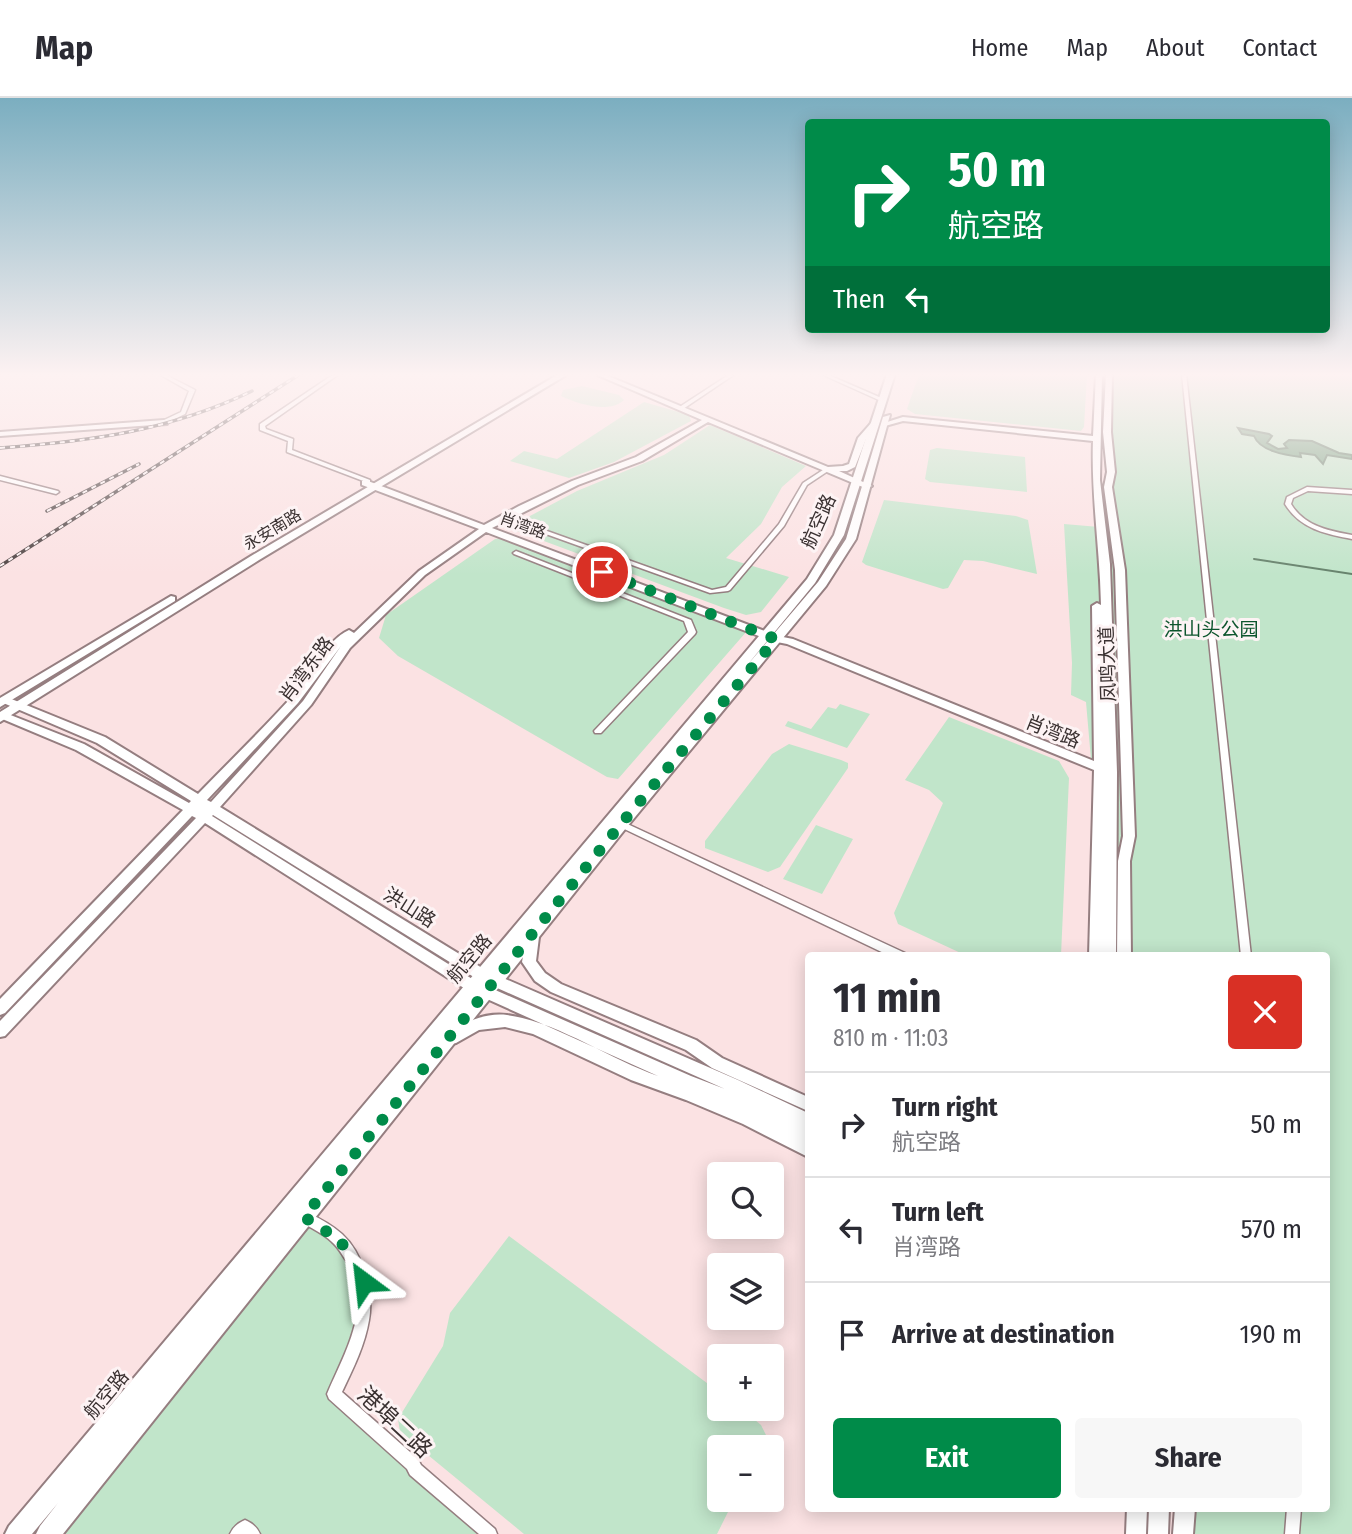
<!DOCTYPE html>
<meta charset="utf-8">
<style>
body{margin:0;font-family:"Fira Sans Condensed","Noto Sans SC",sans-serif;background:#f7f7f7;color:#2b2b33;height:100vh;display:flex;flex-direction:column;font-size:26px;white-space:nowrap}
*{box-sizing:border-box;margin:0}
p{font-size:23px;color:#7c7c81}
.icon{flex:none;width:38px;height:38px;fill:none;stroke:currentColor;stroke-width:2;stroke-linecap:round;stroke-linejoin:round}
.map{position:relative;flex:1;overflow:hidden}
.sheet{position:absolute;left:805px;top:854px;width:525px;height:560px;display:flex;flex-direction:column;background:#fff;border-radius:7px;box-shadow:0 4px 18px #0003}
.sheet>*{flex:none}
.banner{position:absolute;left:805px;top:21px;width:525px;height:214px;border-radius:7px;box-shadow:0 4px 18px #0003;background:#008b49;color:#fff;overflow:hidden}
.buttons{position:absolute;left:707px;top:1064px;display:grid;gap:14px}
.buttons a{display:grid;place-items:center;width:77px;height:77px;border-radius:7px;background:#fff;box-shadow:0 4px 18px #0003;font-size:35px}
.pin{position:absolute;display:grid;place-items:center;width:60px;height:60px;color:#fff;margin:-30px;border:4px solid #fff;border-radius:50%;box-shadow:0 2px 7px #0007}
.me{position:absolute;width:77px;margin:-38px;rotate:330deg;stroke-linejoin:round;filter:drop-shadow(0 0 5px #0008)}
.turn{display:flex;align-items:center;gap:24px;height:147px;padding:0 28px;font-size:32px}
.turn .icon{width:91px;height:91px;stroke-width:2.5}
.turn b{display:block;font-size:49px;line-height:60px}
.then{display:flex;align-items:center;height:66px;padding:0 28px;background:#0003;gap:14px;font-size:26px}
.round{display:grid;place-items:center;flex:none;width:74px;height:74px;border-radius:7px;background:#f7f7f7}
.headline{display:flex;align-items:center;justify-content:space-between;height:119px;padding:0 28px}
h1{font-size:42px;font-weight:700;line-height:52px}
.primary-button{display:flex;gap:14px;margin-top:auto;padding:14px 28px}
.primary-button a{flex:1;height:80px;border-radius:7px;background:#008b49;color:#fff;font-size:28px;font-weight:700;line-height:80px;text-align:center}
.primary-button a+a{background:#f7f7f7;color:#2b2b33}
ul{padding:0;list-style:none}
li{display:flex;align-items:center;gap:21px;height:105px;padding:0 28px;border-top:2px solid #e1e1e2}
li div{flex:1}
li b{display:block;font-size:26px}
li em{font-style:normal}
header{display:flex;align-items:center;gap:42px;box-sizing:border-box;height:98px;padding:0 35px;background:#fff;border-bottom:2px solid #e1e1e2}
header strong{font-size:33px}
nav{display:flex;gap:38px;margin-inline-start:auto;font-size:24px}
.map>svg:first-child{display:block}
</style>
<header>
<strong>Map</strong>
<nav><a>Home</a><a>Map</a><a>About</a><a>Contact</a></nav>
</header>
<div class="map">
<svg width="1352" height="1436" viewBox="0 0 1352 1436">
<rect width="100%" height="100%" fill="#fbe2e3"/>
<!-- green -->
<path fill="#c1e5ca" d="M919,276H1087L1084,329L1081,333L915,316L907,311Z
M1106,276H1352V1436H1192L1194,1411L1326,1410V858L1108,857L1086,604L1071,597L1072,565L1064,426L1111,430L1102,341Z
M582,288L619,297L624,302C609,316 578,306 561,298L563,292Z
M644,304L689,317L691,323L614,364L569,380L510,363L524,353L557,361Z
M710,327L806,368L782,389L761,426L726,460L789,479L761,514L746,517L724,510L517,433L513,427L577,393L664,357Z
M937,350L1025,359L1027,394L930,384L925,381L930,352Z
M884,402L1016,418L1028,422L1037,476L983,463L964,462L948,490L943,491L866,467L862,464Z
M502,440L747,533L618,681L607,679L398,558L379,540L386,517L495,441Z
M840,606L870,616L847,650L785,628L788,623L811,631L828,609L836,611Z
M949,619L1059,663L1069,680L1061,857H965L898,826L894,815L943,705L929,692L905,682Z
M789,646L841,662L848,665V670L780,769L768,774L705,750V743L772,656Z
M816,727L853,741L822,796L783,781Z
M304,1119C315,1126 332,1133 341,1144C385,1199 357,1239 334,1296L490,1436H64L55,1427Z
M509,1138L719,1294V1311H742L761,1327L766,1337L760,1349H719V1402H734L717,1436H524L400,1334L398,1321L443,1248L450,1215Z"/>
<!-- water -->
<path fill="#79a585" stroke="#66826c" stroke-width="2" d="M1238,330L1269,336L1272,338L1267,345L1278,351L1287,350L1284,346L1289,342L1312,343L1339,355L1352,357V361L1327,357L1323,366L1315,357L1300,355L1301,359C1285,357 1260,353 1254,338L1242,336Z"/>
<g fill="none" stroke-linecap="round" stroke-linejoin="round">
<!-- stream -->
<path stroke="#66826c" stroke-width="2" d="M1254,461L1352,476"/>
<defs>
<path id="street" d="M159,276H164L195,292L185,316L164,326L162,325V323L181,314L189,293Z
M334,276H339L265,328L266,331L293,341L292,352L370,382V384H366L287,354L288,343L260,332V326Z
M730,276H735L683,311L678,310Z
M821,276H826L886,302L881,303Z
M1182,276H1186L1251,858H1241Z
M826,370L831,371L807,387L784,428L730,492L728,493L710,495L532,431L527,434L524,432L529,428H533L712,492L726,489L779,426L803,385Z
M0,378L58,393L59,394L56,396L0,382Z
M1307,389L1352,392V396L1308,393L1293,400L1291,406C1304,428 1329,433 1352,437V441C1326,436 1300,431 1285,406L1287,399Z
M516,453L691,522L696,534L695,536L601,635H595L594,633L688,534L684,523L514,456L513,455Z
M621,723L905,855L906,858H890L618,728L617,726L618,724Z
M304,1113C317,1119 331,1126 342,1136C363,1155 374,1194 369,1222C365,1247 353,1271 342,1294L418,1361L421,1367L495,1431L497,1436H479L410,1377L407,1371L329,1301L327,1296C345,1253 375,1207 345,1161C341,1155 338,1149 332,1144C323,1135 310,1130 300,1123L298,1119L300,1115Z
M1287,1410H1301L1299,1436H1285Z
M245,1422C252,1425 257,1429 260,1436H230C233,1429 238,1425 245,1422Z"/>
<path id="secondary" d="M595,276H603L828,369L843,368L849,366L858,340L872,324H878V328L866,341L855,369L847,373H839L872,388L865,390L708,324L642,363L578,387L492,430L778,538L793,541L1094,663L1092,508L1097,505L1101,507C1100,452 1091,398 1093,343L903,323L885,328L881,326L903,319L1093,338L1096,276H1102L1100,382L1110,466L1117,674L1116,858H1089L1094,672L787,546L772,543L486,434L425,477L350,550L311,607L220,709L487,873L738,982L808,1015V1059L743,1026L686,1002L631,982L533,936L505,929L479,932L456,945L451,946L446,945L444,940C447,933 454,931 460,928C474,920 491,915 507,917C558,924 609,961 658,978L467,892L205,725L5,938L0,939V923L196,720L192,718L5,915L0,917V901L183,712L76,652L0,620V616H8L84,646L189,705L191,703L97,645L1,604V600H9L105,639L198,696C228,665 260,634 289,602C306,582 326,542 349,532L354,535L419,473L479,431L362,387V383H368L484,427L519,408L572,383L636,359L702,322ZM341,548L303,603L211,704L207,702L298,605ZM213,717L477,881L725,991L691,978L477,884L212,718Z
M1106,276H1112L1111,334L1115,374L1112,389L1125,472L1135,738L1130,763L1131,858H1117L1118,763L1123,738L1115,472L1104,389L1107,374L1103,334Z
M164,322L168,324L167,326L0,338V334Z
M532,834L537,835L539,839L536,863L545,875L561,886L696,942L722,960L808,999V1013L712,970L686,952L551,894L535,883L522,864L527,835Z
M1127,1410H1147L1146,1436H1126Z
M1149,1410H1169L1168,1436H1148Z
M1175,1410H1195L1193,1436H1173Z"/>
<path id="primary" d="M559,276H568L259,462L0,624V614L251,458Z
M887,276H895L844,437L815,485L744,571L818,484L846,441L883,319L890,317L856,441L826,488L626,730L63,1436H36L40,1428L58,1405L32,1436H5L9,1428L807,481L834,437Z
M171,498L175,499V503L0,609V600Z"/>
</defs>
<!-- street casing -->
<use href="#street" stroke="#957e80" stroke-width="3"/>
<!-- secondary casing -->
<use href="#secondary" stroke="#957e80" stroke-width="4"/>
<!-- primary casing -->
<use href="#primary" stroke="#957e80" stroke-width="4"/>
<!-- street -->
<use href="#street" fill="#fff" fill-rule="evenodd"/>
<!-- secondary -->
<use href="#secondary" fill="#fff" fill-rule="evenodd"/>
<!-- primary -->
<use href="#primary" fill="#fff" fill-rule="evenodd"/>
<defs>
<path id="rail" d="M0,350C91,343 169,333 252,293
M47,413L139,366
M0,468L300,276"/>
</defs>
<!-- rail casing -->
<use href="#rail" stroke="#504545" stroke-width="3.5"/>
<!-- rail -->
<use href="#rail" stroke="#fdf3f4" stroke-width="2" stroke-dasharray="5" stroke-linecap="butt"/>
</g>
<!-- sky -->
<linearGradient id="sky" x2="0" y2="1"><stop stop-color="#7baec0"/><stop offset="0.58" stop-color="#fdf2f2"/><stop offset="1" stop-color="#fdf2f2" stop-opacity="0"/></linearGradient>
<rect width="1352" height="477" fill="url(#sky)"/>
<g fill="none" stroke-linecap="round" stroke-linejoin="round">
<!-- route -->
<path stroke="#008b49" stroke-width="12" stroke-dasharray="0 21.6" d="M364,1184L340,1142L304,1119L621,726L776,541L602,474"/>
</g>
<g text-anchor="middle" stroke-width="6" stroke-linejoin="round" paint-order="stroke">
<!-- far-street labels -->
<g font-size="16" fill="#3a3131" stroke="#fdf3f4">
<text transform="translate(523 427) rotate(20)" y="6">肖湾路</text>
<text transform="translate(272 431) rotate(-31)" y="6">永安南路</text>
</g>
<!-- street labels -->
<g font-size="19" fill="#3a3131" stroke="#fdf3f4">
<text transform="translate(818 423) rotate(-66)" y="7">航空路</text>
<text transform="translate(1107 566) rotate(-92)" y="7">凤鸣大道</text>
<text transform="translate(306 571) rotate(-53)" y="7">肖湾东路</text>
<text transform="translate(1053 633) rotate(22)" y="7">肖湾路</text>
<text transform="translate(410 809) rotate(32)" y="7">洪山路</text>
<text transform="translate(469 860) rotate(-50)" y="7">航空路</text>
<text transform="translate(106 1296) rotate(-50)" y="7">航空路</text>
</g>
<!-- park labels -->
<g font-size="19" fill="#0d552d" stroke="#fdf3f4">
<text x="1211" y="538">洪山头公园</text>
</g>
<!-- near-street labels -->
<g font-size="23" fill="#3a3131" stroke="#fdf3f4">
<text transform="translate(395 1324) rotate(43)" y="8">港埠二路</text>
</g>
</g>
</svg>
<div class="buttons">
<a><svg class="icon" aria-label="search" viewBox="0 0 24 24"><circle cx="10" cy="10" r="6"/><path d="M15 15l6 6"/></svg></a>
<a><svg class="icon" aria-label="layers" viewBox="0 0 24 24"><path d="M12 4l9 5-9 5-9-5zM3 14l9 5 9-5"/></svg></a>
<a>+</a>
<a>−</a>
</div>
<div class="pin" style="left:602px;top:474px;background:#d93025"><svg class="icon" aria-label="arrive" viewBox="0 0 24 24"><path d="M6 21V4h12l-3 4 3 4H6"/></svg></div>
<svg class="me" style="left:364px;top:1184px" viewBox="-20 -20 40 40"><path d="M0-17L14 15 0 8-14 15z" fill="#008b49" stroke="#fff" stroke-width="4"/></svg>
<div class="banner">
<div class="turn"><svg class="icon" aria-label="right" viewBox="0 0 24 24"><path d="M7 20v-9h11M14 6l5 5-5 5"/></svg><div><b>50 m</b>航空路</div></div>
<div class="then">Then<svg class="icon" aria-label="left" viewBox="0 0 24 24"><path d="M17 20v-9H6M10 6l-5 5 5 5"/></svg></div>
</div>
<section class="sheet">
<div class="headline"><div><h1>11 min</h1><p>810 m · 11:03</p></div><a class="round" style="background:#d93025;color:#fff"><svg class="icon" aria-label="close" viewBox="0 0 24 24"><path d="M6 6l12 12M18 6L6 18"/></svg></a></div>
<ul>
<li><svg class="icon" aria-label="right" viewBox="0 0 24 24"><path d="M7 20v-9h11M14 6l5 5-5 5"/></svg><div><b>Turn right</b><p>航空路</p></div><em>50 m</em></li>
<li><svg class="icon" aria-label="left" viewBox="0 0 24 24"><path d="M17 20v-9H6M10 6l-5 5 5 5"/></svg><div><b>Turn left</b><p>肖湾路</p></div><em>570 m</em></li>
<li><svg class="icon" aria-label="arrive" viewBox="0 0 24 24"><path d="M6 21V4h12l-3 4 3 4H6"/></svg><div><b>Arrive at destination</b></div><em>190 m</em></li>
</ul>
<div class="primary-button"><a>Exit</a><a>Share</a></div>
</section>
</div>
